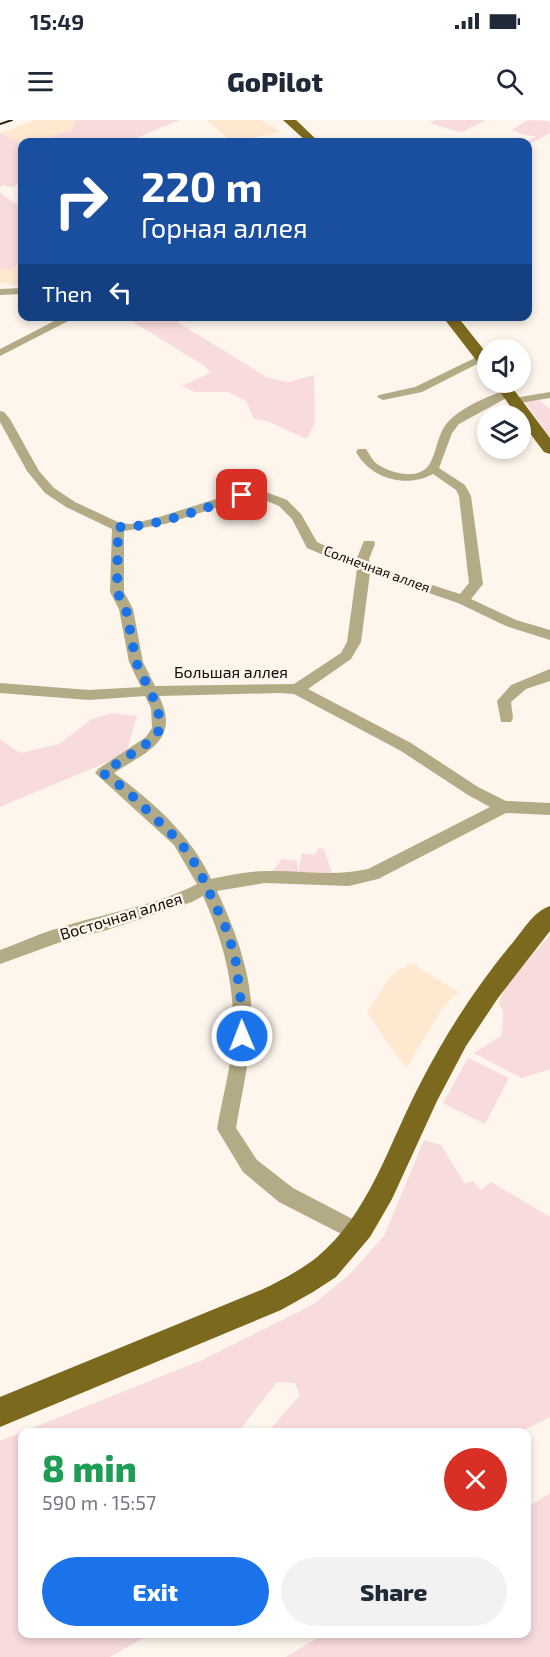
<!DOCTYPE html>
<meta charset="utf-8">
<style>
body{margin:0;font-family:"Exo 2",sans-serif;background:#f2f2f3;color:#1f2937;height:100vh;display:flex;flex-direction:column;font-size:22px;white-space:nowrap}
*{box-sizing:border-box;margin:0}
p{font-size:20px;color:#747a83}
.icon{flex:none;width:33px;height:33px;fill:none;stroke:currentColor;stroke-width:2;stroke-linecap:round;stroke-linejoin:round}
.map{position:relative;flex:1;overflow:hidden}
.drawer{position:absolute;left:18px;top:1308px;width:513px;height:210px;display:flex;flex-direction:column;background:#fff;border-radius:12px;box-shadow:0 3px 9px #0003}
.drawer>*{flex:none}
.hud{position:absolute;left:18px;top:18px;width:514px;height:183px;border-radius:12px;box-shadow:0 3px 9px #0003;background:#1a4fa0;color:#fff;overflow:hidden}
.tools{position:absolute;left:477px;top:219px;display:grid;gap:12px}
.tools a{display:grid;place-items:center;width:54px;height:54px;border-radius:50%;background:#fff;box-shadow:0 3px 9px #0003;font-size:30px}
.pin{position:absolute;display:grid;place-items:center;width:51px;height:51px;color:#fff;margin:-26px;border-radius:12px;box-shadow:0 3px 9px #0006}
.me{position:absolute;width:66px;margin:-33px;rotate:359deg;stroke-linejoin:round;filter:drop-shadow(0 0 4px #0008)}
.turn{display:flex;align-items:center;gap:21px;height:126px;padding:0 24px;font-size:27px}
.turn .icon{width:78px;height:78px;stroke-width:2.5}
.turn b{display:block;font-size:42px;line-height:51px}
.then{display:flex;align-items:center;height:57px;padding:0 24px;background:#0003;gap:12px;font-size:22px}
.round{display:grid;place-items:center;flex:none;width:63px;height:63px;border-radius:32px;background:#f2f2f3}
.head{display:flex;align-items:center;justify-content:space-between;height:102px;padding:0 24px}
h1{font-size:36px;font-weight:800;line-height:45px;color:#1e9e55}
.cta{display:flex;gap:12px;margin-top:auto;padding:12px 24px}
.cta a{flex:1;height:69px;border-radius:36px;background:#1a73e8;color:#fff;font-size:24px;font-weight:800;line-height:69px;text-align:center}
.cta a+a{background:#f2f2f3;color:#1f2937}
.status{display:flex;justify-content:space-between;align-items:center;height:42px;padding:0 30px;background:#fff;direction:ltr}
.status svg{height:16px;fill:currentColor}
header{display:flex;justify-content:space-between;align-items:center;height:78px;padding:0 24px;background:#fff;font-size:27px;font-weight:800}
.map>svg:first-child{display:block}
</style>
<div class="status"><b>15:49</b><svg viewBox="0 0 49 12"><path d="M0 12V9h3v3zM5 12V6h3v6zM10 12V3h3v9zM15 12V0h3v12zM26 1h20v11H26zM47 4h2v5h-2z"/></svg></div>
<header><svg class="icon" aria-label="menu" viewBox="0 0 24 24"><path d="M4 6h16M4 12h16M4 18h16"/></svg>GoPilot<svg class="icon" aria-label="search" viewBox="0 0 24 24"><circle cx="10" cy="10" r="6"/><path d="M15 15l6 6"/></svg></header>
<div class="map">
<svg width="550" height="1537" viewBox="0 0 550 1537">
<rect width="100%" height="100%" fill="#fef5ec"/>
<!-- built -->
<path fill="#fee8d0" d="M36,0H76V1L72,10L33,22L22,23L0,13Z
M207,0H262L280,12L232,22Z
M22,139V168L0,162V149H12Z
M411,843L458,872L442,889L406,948L367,893L390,857Z"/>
<!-- green -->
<path fill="#f8dbdc" d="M76,0H180L126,22H33L72,10Z
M435,0H486L464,11L459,12L430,3Z
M528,0L548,1L550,3V13L528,25V22H526L536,16L525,15L512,10Z
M0,13L22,23V62L12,67L3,65L0,68Z
M0,73L22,88V139L12,149H0Z
M125,197H188L177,202L268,258L289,262L314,255L315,302L307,319L267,301L254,299L246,281L228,272H194L182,266L210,253L205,246Z
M539,280L550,289V317L525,282Z
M113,593L137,596L126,634L0,687V619L20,633L59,624L92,599Z
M319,728L324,729L333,756L271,754L282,739L297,741L298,753L302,733L314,735Z
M550,815V949L521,958L474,933L502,915L503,892L499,882L507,864Z
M468,938L509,958L485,1004L443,983Z
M424,1020L441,1025L465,1064L473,1061L481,1070L491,1062L550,1097V1297L520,1312H268L300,1275L295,1263L277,1262L238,1312H22V1514H150L110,1537H0V1321L200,1241L312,1185L349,1155L384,1116Z
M550,1373V1537H286L324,1514H526L527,1388Z"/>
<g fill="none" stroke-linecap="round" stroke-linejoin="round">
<!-- minor -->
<path fill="#b3aa86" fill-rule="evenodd" d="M22,168V174L0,175V169Z
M64,196H78L0,236V229Z
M481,235L487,238L485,240L422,272L383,280L377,277L379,275L415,267Z
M508,270L512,271V275L459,304L452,313L439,348L465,365L471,376L483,464L471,479L516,500L550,510V520L506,506L458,483L370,453L361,522L351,539L308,569L411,623L478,667L506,681L550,683V695L506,693L378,759L349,766L265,763L217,771C238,816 256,865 251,917C248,947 241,978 236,1008L257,1040L293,1068L366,1106L369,1113L366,1120L359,1123L279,1082L243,1052L217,1009C222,978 232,945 233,914C235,865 223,820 203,776L192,782L104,811L69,819L0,844V830C22,822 43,812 65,806C110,792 155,786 197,764L174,725L95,653L98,649L146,617L152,608L151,588L145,576L89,580L0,573V563L89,570L141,567L129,542L119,489L110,472L112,409L66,387L45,373L27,351L0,302V291L4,292L10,299L39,351L54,368L75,382L120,403L131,404L156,398L238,372L258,369L287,380L301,394L317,422L356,440L364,421H374L375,424L369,439L370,445L460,474L469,463L459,376L456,370L433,354C406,369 370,358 356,332L358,329H366C370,335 372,340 377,344C390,353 418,361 429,345C437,332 437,315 447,303C460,288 489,275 508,270ZM257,377L279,386L292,399L307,428L357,449L347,522L341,533L294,564L155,566L143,542L133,489L124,472V411L165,404L244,379ZM280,573L294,574L401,631L468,675L490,687L368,749C334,757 300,750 266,751C248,751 229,755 211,759C191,715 152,681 114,653C147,631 181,621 159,576Z
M550,272V278L514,284L508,281L514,278Z
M550,549V561L526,569L511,582L513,598L511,602H501L497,581L511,565Z"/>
<!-- major -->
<path fill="#7b691e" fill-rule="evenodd" d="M283,0H296L319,22H307Z
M442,196H457L488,235V250L483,249Z
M493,262H508L550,318V334L544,332L520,300V296H517Z
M550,786V811L498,878L466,926L437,981L392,1079L370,1117L336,1157L313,1172L281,1190L0,1307V1277L261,1170C280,1161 299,1151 316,1138C369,1095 389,1023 420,964C445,915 474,870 509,827C521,814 533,791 550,786Z"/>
<!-- rail -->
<path stroke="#2b231d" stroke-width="2" d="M0,4L12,0"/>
</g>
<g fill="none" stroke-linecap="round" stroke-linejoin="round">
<!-- route -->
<path stroke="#1a73e8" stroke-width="10" stroke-dasharray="0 18" d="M242,375C210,387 150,409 118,407L117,472L126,489L136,542L158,588L160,609L151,621L103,653L126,670L180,722L198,748L225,806L235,836L242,890V916"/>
</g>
<g text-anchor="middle" stroke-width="5" stroke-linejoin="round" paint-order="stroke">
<!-- far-street labels -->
<g font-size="14" fill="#130b05" stroke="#fef5ec">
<text transform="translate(377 449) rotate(20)" y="5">Солнечная аллея</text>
</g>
<!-- street labels -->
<g font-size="16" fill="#130b05" stroke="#fef5ec">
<text x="231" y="558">Большая аллея</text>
<text transform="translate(121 796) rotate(-17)" y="6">Восточная аллея</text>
</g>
</g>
</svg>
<div class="tools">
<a><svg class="icon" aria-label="sound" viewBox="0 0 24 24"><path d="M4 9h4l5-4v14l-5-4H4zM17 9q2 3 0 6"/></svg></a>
<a><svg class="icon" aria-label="layers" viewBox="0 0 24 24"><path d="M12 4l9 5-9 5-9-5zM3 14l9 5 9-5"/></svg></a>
</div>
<div class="pin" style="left:242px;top:375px;background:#d93025"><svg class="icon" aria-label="arrive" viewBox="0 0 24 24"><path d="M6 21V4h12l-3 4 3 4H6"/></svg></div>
<svg class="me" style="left:242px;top:916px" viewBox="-20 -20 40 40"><circle r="17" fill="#1a73e8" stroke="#fff" stroke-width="3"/><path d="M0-11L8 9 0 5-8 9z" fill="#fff"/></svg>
<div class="hud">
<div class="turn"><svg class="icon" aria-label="right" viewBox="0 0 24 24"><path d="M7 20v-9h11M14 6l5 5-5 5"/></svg><div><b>220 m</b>Горная аллея</div></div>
<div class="then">Then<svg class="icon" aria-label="left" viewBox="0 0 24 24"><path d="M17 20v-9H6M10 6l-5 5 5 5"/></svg></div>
</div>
<section class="drawer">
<div class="head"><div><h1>8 min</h1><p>590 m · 15:57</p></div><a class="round" style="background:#d93025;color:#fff"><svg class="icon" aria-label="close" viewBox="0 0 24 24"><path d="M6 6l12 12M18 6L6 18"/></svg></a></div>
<div class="cta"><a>Exit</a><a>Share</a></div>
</section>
</div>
